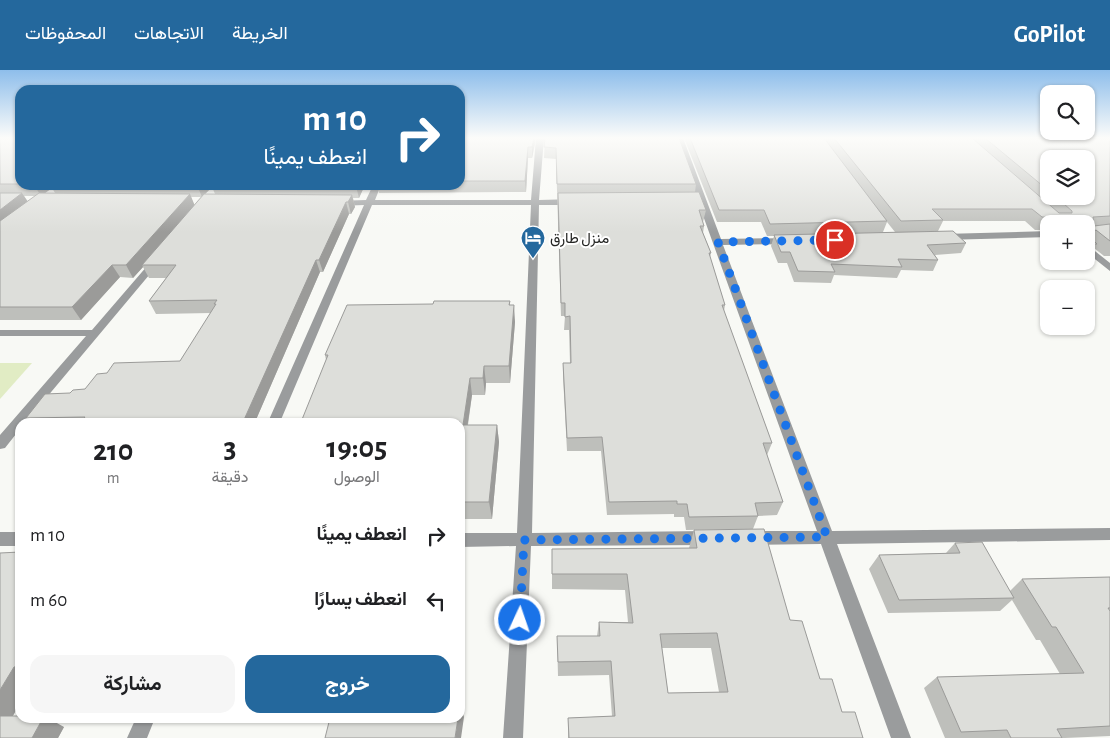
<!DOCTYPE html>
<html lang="ar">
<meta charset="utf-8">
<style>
body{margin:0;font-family:"Alegreya Sans",Vazirmatn,sans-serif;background:#f6f6f6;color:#202124;direction:rtl;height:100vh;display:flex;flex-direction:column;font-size:19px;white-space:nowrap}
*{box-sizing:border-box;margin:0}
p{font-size:16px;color:#757577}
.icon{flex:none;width:28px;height:28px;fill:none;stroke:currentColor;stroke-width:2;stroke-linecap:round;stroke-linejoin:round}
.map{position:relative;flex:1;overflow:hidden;direction:ltr}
.sheet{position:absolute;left:15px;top:348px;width:450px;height:305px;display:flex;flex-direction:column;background:#fff;border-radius:15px;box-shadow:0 1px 4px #0004;direction:rtl}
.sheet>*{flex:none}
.top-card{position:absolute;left:15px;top:15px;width:450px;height:105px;border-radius:15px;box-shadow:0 1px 4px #0004;direction:rtl;background:#24689d;color:#fff;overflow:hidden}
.buttons{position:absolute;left:1040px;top:15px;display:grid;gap:10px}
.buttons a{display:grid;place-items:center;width:55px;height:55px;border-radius:10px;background:#fff;box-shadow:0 1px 4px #0004;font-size:25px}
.pin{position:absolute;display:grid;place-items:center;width:42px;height:42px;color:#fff;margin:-21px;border:2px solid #fff;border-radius:50%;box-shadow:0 1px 5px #0007}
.me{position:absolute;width:55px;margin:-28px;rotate:3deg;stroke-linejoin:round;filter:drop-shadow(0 0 4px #0008)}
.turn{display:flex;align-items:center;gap:18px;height:105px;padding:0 15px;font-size:22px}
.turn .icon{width:65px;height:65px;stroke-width:2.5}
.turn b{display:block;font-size:35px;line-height:42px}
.eta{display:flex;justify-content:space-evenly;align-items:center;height:85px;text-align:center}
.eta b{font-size:30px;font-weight:700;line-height:35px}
.primary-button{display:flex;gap:10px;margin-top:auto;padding:10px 15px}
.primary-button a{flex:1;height:58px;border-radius:15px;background:#24689d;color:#fff;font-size:20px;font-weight:700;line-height:58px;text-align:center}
.primary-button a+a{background:#f6f6f6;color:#202124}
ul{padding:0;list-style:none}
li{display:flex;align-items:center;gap:15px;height:65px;padding:0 15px}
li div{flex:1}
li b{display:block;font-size:19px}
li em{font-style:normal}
header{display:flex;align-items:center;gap:30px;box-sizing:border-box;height:70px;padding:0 25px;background:#24689d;color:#fff}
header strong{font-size:24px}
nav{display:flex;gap:28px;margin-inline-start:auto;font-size:18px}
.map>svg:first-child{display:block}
</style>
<header>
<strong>GoPilot</strong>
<nav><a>الخريطة</a><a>الاتجاهات</a><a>المحفوظات</a></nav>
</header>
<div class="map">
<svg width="1110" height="668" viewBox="0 0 1110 668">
<rect width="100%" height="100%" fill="#f8f9f5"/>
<!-- green -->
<path fill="#e1ecc4" d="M0,293H32L0,329Z"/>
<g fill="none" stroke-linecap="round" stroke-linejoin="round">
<!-- minor -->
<path fill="#9a9c9d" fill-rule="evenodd" d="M536,68H544L539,130L575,129L579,132L575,135H539L532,463L708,461L713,463L716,468L713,473L708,475L531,476L523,668H503L516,476L460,477V463H517L531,135H372L280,352H268L364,135L337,136L333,133L334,131L366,130L373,115H381L375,130H531Z
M675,68H683L721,169L788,168L793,171L788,174L723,175L832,461L1110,458V470L837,474L911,668H891L821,474L750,475L745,473L742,468L745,463L750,461H817Z
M1049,161V167L943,170L938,167L943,164Z
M1086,174L1110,193V201L1086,182Z
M157,187L160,188V192L26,352H20V359L5,378L0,379V365L86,266H0V260H92L154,188Z
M0,462H20V476H0Z
M136,648H155L147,668H127Z"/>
</g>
<!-- wall -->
<path fill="#bebfbb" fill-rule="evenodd" d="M0,68H20V115H372L369,119L364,117L359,128H353L355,137L351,144H349L323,202H320L255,352H30L26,348L70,323L85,319L107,303L180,291L211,243L156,244L149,231L166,208H149L143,197L133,208L120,207L81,250H0ZM212,117L215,124H205ZM52,118L55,123H45ZM24,126H35L28,132ZM191,127H201L194,135Z
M460,68H536L532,88H528L526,122L379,123L378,115H460Z
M545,68L696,114L695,122L706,140L703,152L704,156L703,163L711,183L710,187L725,235L724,241L772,373L767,385L783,432L777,445L758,446L753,459L686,460L684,447H674V444L607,445L601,381H567L563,306V293H570L569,260H564L565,246H561L556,89L544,88Z
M684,68H1110V186H1104L1094,178L1088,186H1086V154H1049V160H1035L1025,151H943L938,161L966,173L961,183L935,185L938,190L933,201L901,200L897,208L834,205L831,213L794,212L787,193H778L771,176L774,166H767L761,152H717ZM1049,89L1086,126H1049ZM887,152L895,162H883Z
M1049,164V172L1046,169Z
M510,231V235L515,252L510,313H486L485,325H472L468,355H497L499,372L492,449H460V352L326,290L325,285L433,234Z
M694,460L790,550L820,609L842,642L863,668H568V648L612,646L609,605L558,606L557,566H597L599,552H628L625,520L552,519V479L689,478ZM662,578H711L719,622L668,623Z
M955,473L1010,521L1022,509L1110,507V666L1065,668H945L924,618L937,607L1060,604L1040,570H1036L1012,530L1000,541L888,543L869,499L879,485L946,483Z
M20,482V633L13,646L64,657L58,668H0Z"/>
<!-- shaded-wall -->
<path fill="#9b9b99" d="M534,68H536L532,88V77Z
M528,77V88L526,122L525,111Z
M34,115H50L52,118L41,126Z
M197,115H214H211L212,117L202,127Z
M357,115H363L364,117L359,128L356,116Z
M368,115H372L369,119Z
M22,123L30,135L0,159V140Z
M190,124L195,136L142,195L143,197L133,208L126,195Z
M352,125L355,137L351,144L348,132Z
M346,132L349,144L323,202L319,190Z
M316,190L320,202L255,352H243Z
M112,195L120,207L81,250L72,237Z
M514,235L515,252L510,313L509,296Z
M484,296L486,313L485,325L483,308Z
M470,308L472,325L465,372L463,355Z
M497,355L499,372L492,449L489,432Z
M14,597L20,600V633L6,658L0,655V620Z
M460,635L464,647L461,668H455L458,648H460Z
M43,648H48L64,657L58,668H32Z"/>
<!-- building -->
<path fill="#dddeda" stroke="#9b9b99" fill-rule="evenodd" d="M0,68H20V114H0Z
M460,68H534L532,77H528L525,111H460Z
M545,68H679L696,114H557L556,78L544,77Z
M690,68H824L887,151L770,154L764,140H719Z
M834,68H972L1059,143H1072V141L1055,126H1086V89H1049V121L985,68H1110V146L1093,147L1094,156L1110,154V171L1096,160L1092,162L1093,170L1097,174H1086V154H1058V148L1042,147L1032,139H932L943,150L901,151Z
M211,115H357L356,116Z
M699,122L706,140H699L704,156H700L711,183H709L725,235H722L772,373H763L783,432L755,433L758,446L689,447L687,434H677V431L609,432L602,367L567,368L563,293H571L570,246L565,247V233H561L558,123Z
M0,123H22L0,140Z
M39,123L190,124L126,195H112L72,237H0V151Z
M204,124L352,125L348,132H346L319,190H316L243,352H81L85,347L26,348L45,324L70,323L73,320L85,319L97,304L107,303L114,293L180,291L216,234H214L217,230L149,231L176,195H142Z
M953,161L966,173L927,175L938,190L898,189L902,197L831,194L835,202L798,201L790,182H781L774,165Z
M434,231H510L509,235H514L509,296H484L483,308H470L463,355H497L489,432H460V352H301L328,285H325L347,235L433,234Z
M764,459L790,550L802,551L820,609H832L842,642H855L863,668H569L568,648L615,646L611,591L558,592L557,566H600L599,552L633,553L627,504H552V479L697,478L694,460ZM717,563L728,622L668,623L660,564Z
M982,472L1014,528L899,530L879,485L960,483L955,473Z
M20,482V596L14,597L0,620V483Z
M1110,507V538H1108L1110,541V656L1057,659L1062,668H1011L1007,660L961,662L937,607L1084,603L1056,557H1052L1022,509Z
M0,646H20V648H43L32,668H0Z
M330,648H458L455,668H325Z"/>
<!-- sky -->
<linearGradient id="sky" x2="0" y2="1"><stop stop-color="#8ebeeb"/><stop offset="0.42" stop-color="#fcfcfa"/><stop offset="1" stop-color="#fcfcfa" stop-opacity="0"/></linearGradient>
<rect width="1110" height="162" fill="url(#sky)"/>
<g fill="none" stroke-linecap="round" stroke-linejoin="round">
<!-- route -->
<path stroke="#1a73e8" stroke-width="9" stroke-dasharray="0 16.2" d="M520,550L524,470L827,467L718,172L835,170"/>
</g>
<!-- icons -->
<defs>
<symbol id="hotel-pin" viewBox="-11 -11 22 30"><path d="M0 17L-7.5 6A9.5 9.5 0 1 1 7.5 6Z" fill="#24689d" stroke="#fff"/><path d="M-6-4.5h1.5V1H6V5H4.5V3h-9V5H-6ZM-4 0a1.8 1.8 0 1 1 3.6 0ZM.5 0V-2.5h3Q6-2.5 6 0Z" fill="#fff"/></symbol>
</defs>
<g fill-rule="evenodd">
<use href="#hotel-pin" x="519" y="154" width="28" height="38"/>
</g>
<g text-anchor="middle" stroke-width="4" stroke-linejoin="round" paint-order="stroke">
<!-- far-poi labels -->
<g font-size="15" fill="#242523" stroke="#fff" text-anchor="start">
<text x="550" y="173">منزل طارق</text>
</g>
</g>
</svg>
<div class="buttons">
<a><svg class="icon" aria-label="search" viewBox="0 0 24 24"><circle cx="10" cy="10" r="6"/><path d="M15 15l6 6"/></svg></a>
<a><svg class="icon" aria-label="layers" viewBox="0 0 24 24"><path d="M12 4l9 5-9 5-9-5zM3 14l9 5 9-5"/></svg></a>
<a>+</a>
<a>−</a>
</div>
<div class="pin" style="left:835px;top:170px;background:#d93025"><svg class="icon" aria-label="arrive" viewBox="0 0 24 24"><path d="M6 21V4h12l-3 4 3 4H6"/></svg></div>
<svg class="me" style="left:520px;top:550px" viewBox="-20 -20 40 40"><circle r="17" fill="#1a73e8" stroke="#fff" stroke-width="3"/><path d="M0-11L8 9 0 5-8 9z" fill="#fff"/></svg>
<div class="top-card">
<div class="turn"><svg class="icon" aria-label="right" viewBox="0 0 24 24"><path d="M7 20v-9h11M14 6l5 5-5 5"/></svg><div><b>10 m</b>انعطف يمينًا</div></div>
</div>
<section class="sheet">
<div class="eta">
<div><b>19:05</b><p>الوصول</p></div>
<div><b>3</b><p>دقيقة</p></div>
<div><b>210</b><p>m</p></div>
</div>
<ul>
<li><svg class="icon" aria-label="right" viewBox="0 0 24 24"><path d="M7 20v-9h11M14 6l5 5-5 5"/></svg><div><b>انعطف يمينًا</b></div><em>10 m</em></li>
<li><svg class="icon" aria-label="left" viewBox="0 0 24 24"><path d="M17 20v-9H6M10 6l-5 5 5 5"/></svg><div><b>انعطف يسارًا</b></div><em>60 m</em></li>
</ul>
<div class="primary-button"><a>خروج</a><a>مشاركة</a></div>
</section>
</div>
